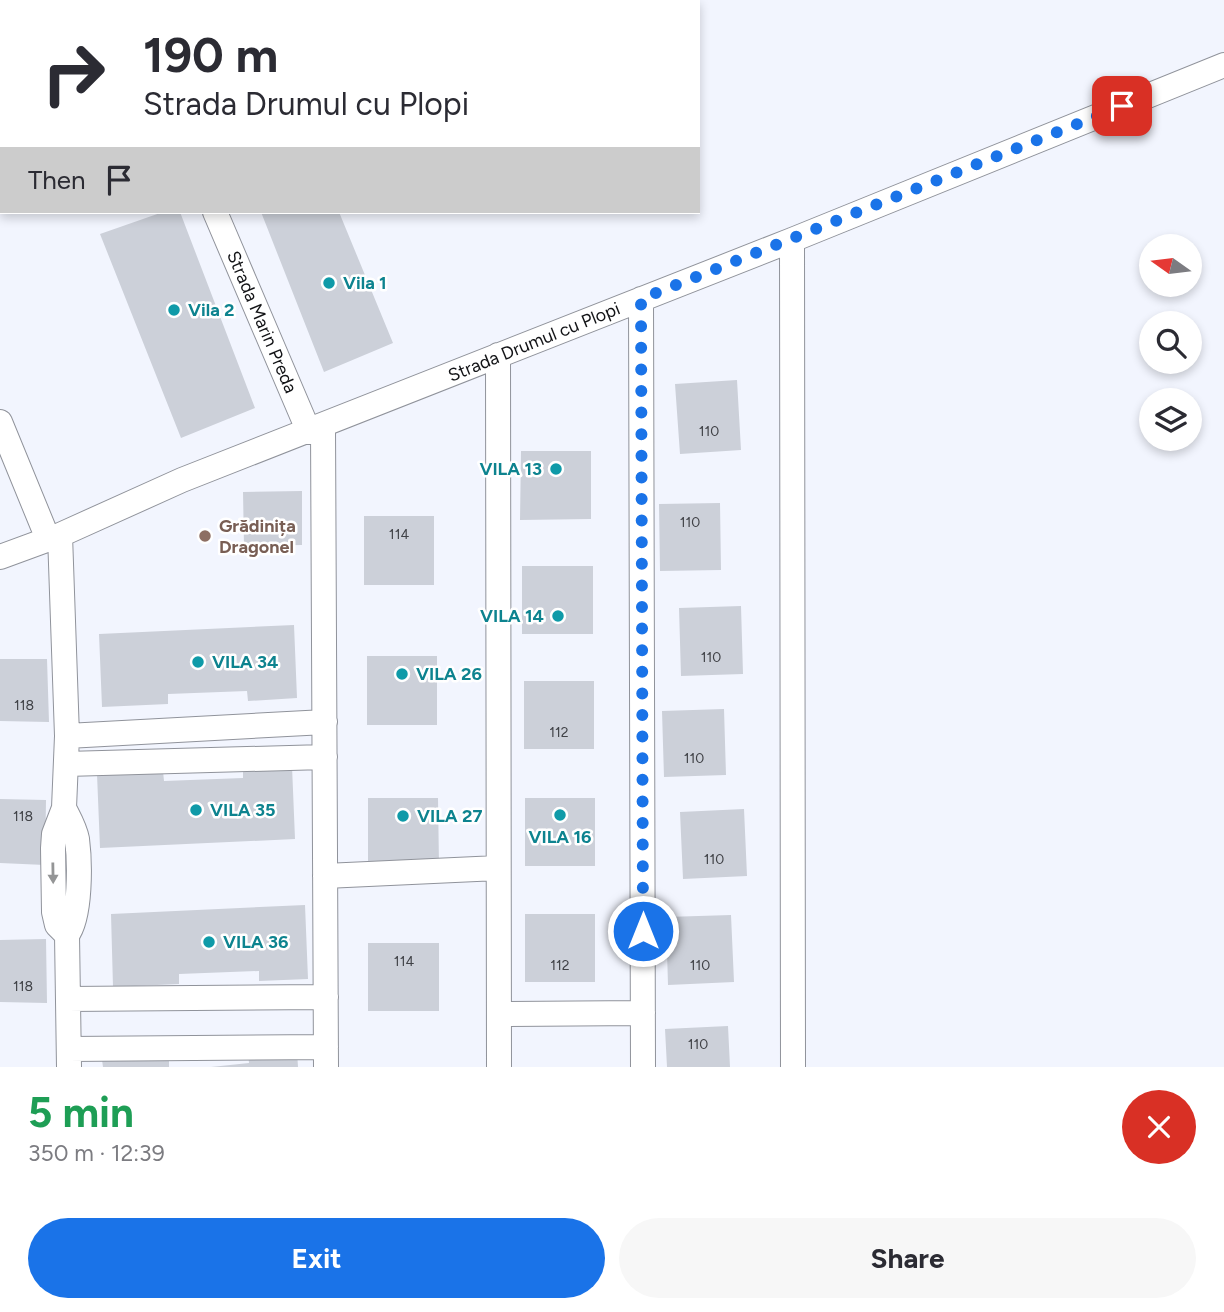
<!DOCTYPE html>
<meta charset="utf-8">
<style>
body{margin:0;font-family:Figtree,sans-serif;background:#f7f7f7;color:#2b2b33;height:100vh;display:flex;flex-direction:column;font-size:26px;white-space:nowrap}
*{box-sizing:border-box;margin:0}
p{font-size:23px;color:#7c7c81}
.icon{flex:none;width:38px;height:38px;fill:none;stroke:currentColor;stroke-width:2;stroke-linecap:round;stroke-linejoin:round}
.map{position:relative;height:1067px;overflow:hidden}
.details{display:flex;flex-direction:column;background:#fff;flex:1}
.details>*{flex:none}
.top-card{position:absolute;left:0px;top:0px;width:700px;height:214px;box-shadow:0 4px 10px #0003;background:#fff;color:#2b2b33;overflow:hidden}
.needle{width:46px;rotate:284deg}
.buttons{position:absolute;left:1139px;top:234px;display:grid;gap:14px}
.buttons a{display:grid;place-items:center;width:63px;height:63px;border-radius:50%;background:#fff;box-shadow:0 4px 10px #0003;font-size:35px}
.pin{position:absolute;display:grid;place-items:center;width:60px;height:60px;color:#fff;margin:-30px;border-radius:14px;box-shadow:0 4px 10px #0006}
.me{position:absolute;width:77px;margin:-38px;rotate:0deg;stroke-linejoin:round;filter:drop-shadow(0 0 5px #0008)}
.turn{display:flex;align-items:center;gap:24px;height:147px;padding:0 28px;font-size:32px}
.turn .icon{width:91px;height:91px;stroke-width:2.5}
.turn b{display:block;font-size:49px;line-height:60px}
.then{display:flex;align-items:center;height:66px;padding:0 28px;background:#0003;gap:14px;font-size:26px}
.round{display:grid;place-items:center;flex:none;width:74px;height:74px;border-radius:37px;background:#f7f7f7}
.headline{display:flex;align-items:center;justify-content:space-between;height:119px;padding:0 28px}
h1{font-size:42px;font-weight:700;line-height:52px;color:#1e9e55}
.button{display:flex;gap:14px;margin-top:auto;padding:14px 28px}
.button a{flex:1;height:80px;border-radius:42px;background:#1a73e8;color:#fff;font-size:28px;font-weight:700;line-height:80px;text-align:center}
.button a+a{background:#f7f7f7;color:#2b2b33}
.map>svg:first-child{display:block}
</style>
<div class="map">
<svg width="1224" height="1067" viewBox="0 0 1224 1067">
<rect width="100%" height="100%" fill="#f2f5fe"/>
<!-- building -->
<path fill="#ccd0d9" d="M163,212H180L255,408L181,438L100,234Z
M261,212H339L393,343L324,372Z
M737,380L741,450L680,454L675,384Z
M521,451H591V519L520,520Z
M302,491V545L244,546L243,492Z
M720,503L721,570L660,571L659,504Z
M364,516H434V585H364Z
M522,566H593V634H522Z
M741,606L743,674L681,676L679,608Z
M294,625L297,698L248,701L247,691L168,694V704L102,707L99,634Z
M367,656H437V725H367Z
M0,659H47L49,722L0,721Z
M524,681H594V749H524Z
M724,709L726,775L664,777L662,711Z
M292,766L295,839L100,848L97,774L163,771L164,781L243,778V768Z
M368,798H438L439,866H368Z
M525,798H595V866H525Z
M0,799L46,800L45,865L0,863Z
M744,809L747,876L683,879L680,812Z
M305,905L308,979L259,981V971L179,974V984L113,987L111,914Z
M525,914H595V982H525Z
M731,915L734,982L668,985L666,917Z
M46,939L47,1003L0,1002V940Z
M368,943H439V1011H368Z
M728,1026L730,1067H667L665,1029Z
M297,1051L298,1067H211L249,1063L248,1053Z
M169,1057V1067H103L102,1060Z"/>
<g fill="none" stroke-linecap="round" stroke-linejoin="round">
<defs>
<path id="minor" d="M125,0L126,2
M215,212L309,432
M792,240L793,1067
M641,299L643,1067
M498,355L499,1067
M0,422L48,539
M323,427L326,1067
M60,535L67,736L64,808L54,834L53,848L54,912L57,925L67,935
M0,557L60,535L182,480L792,240L1224,65
M67,736L325,722
M66,764L325,757
M64,808C69,818 75,828 77,839C80,862 81,917 67,935L69,1067
M325,876L498,868
M68,999L326,997
M499,1014L643,1013
M69,1049L326,1047"/>
</defs>
<!-- minor casing -->
<use href="#minor" stroke="#90939b" stroke-width="26"/>
<!-- minor -->
<use href="#minor" stroke="#fff" stroke-width="24"/>
</g>
<!-- one-way arrows -->
<defs><path id="oneway-solid" d="M-6-.8H1V-3.2L6.5 0L1 3.2V.8H-6Z" transform="scale(1.75)"/></defs>
<use fill="#949596" href="#oneway-solid" transform="translate(53 873) rotate(89)"/>
<g fill="none" stroke-linecap="round" stroke-linejoin="round">
<!-- route -->
<path stroke="#1a73e8" stroke-width="12" stroke-dasharray="0 21.6" d="M643,931L641,299L1122,106"/>
</g>
<!-- markers -->
<g fill="#0f9aa8" stroke="#fff" stroke-width="2.5">
<circle cx="329" cy="283" r="7"/>
<circle cx="174" cy="310" r="7"/>
<circle cx="556" cy="469" r="7"/>
<circle cx="558" cy="616" r="7"/>
<circle cx="198" cy="662" r="7"/>
<circle cx="402" cy="674" r="7"/>
<circle cx="196" cy="810" r="7"/>
<circle cx="560" cy="815" r="7"/>
<circle cx="403" cy="816" r="7"/>
<circle cx="209" cy="942" r="7"/>
</g>
<circle fill="#8d6e63" stroke="#fff" stroke-width="2.5" cx="205" cy="536" r="7"/>
<g text-anchor="middle" stroke-width="5" stroke-linejoin="round" paint-order="stroke">
<!-- number labels -->
<g font-size="14" fill="#404247">
<text x="709" y="436">110</text>
<text x="690" y="527">110</text>
<text x="399" y="539">114</text>
<text x="711" y="662">110</text>
<text x="24" y="710">118</text>
<text x="559" y="737">112</text>
<text x="694" y="763">110</text>
<text x="23" y="821">118</text>
<text x="714" y="864">110</text>
<text x="404" y="966">114</text>
<text x="560" y="970">112</text>
<text x="700" y="970">110</text>
<text x="23" y="991">118</text>
<text x="698" y="1049">110</text>
</g>
<!-- culture labels -->
<g font-size="18" font-weight="bold" fill="#0d838f" stroke="#fff" text-anchor="start">
<text x="343" y="289">Vila 1</text>
<text x="188" y="316">Vila 2</text>
<text x="542" y="475" text-anchor="end">VILA 13</text>
<text x="544" y="622" text-anchor="end">VILA 14</text>
<text x="212" y="668">VILA 34</text>
<text x="416" y="680">VILA 26</text>
<text x="210" y="816">VILA 35</text>
<text x="417" y="822">VILA 27</text>
<text x="560" y="843" text-anchor="middle">VILA 16</text>
<text x="223" y="948">VILA 36</text>
</g>
<!-- street labels -->
<g font-size="18" fill="#121316" stroke="#fff">
<text transform="translate(262 322) rotate(67)" y="6">Strada Marin Preda</text>
<text transform="translate(534 342) rotate(-22)" y="6">Strada Drumul cu Plopi</text>
</g>
<!-- education labels -->
<g font-size="18" font-weight="bold" fill="#785e54" stroke="#fff" text-anchor="start">
<text x="219" y="532">Grădinița<tspan x="219" dy="21">Dragonel</tspan></text>
</g>
</g>
</svg>
<div class="buttons">
<a><svg class="needle" viewBox="-14 -14 28 28"><path d="M0-13l5 13h-10z" fill="#e53935"/><path d="M0 13l5-13h-10z" fill="#7c7c81"/></svg></a>
<a><svg class="icon" aria-label="search" viewBox="0 0 24 24"><circle cx="10" cy="10" r="6"/><path d="M15 15l6 6"/></svg></a>
<a><svg class="icon" aria-label="layers" viewBox="0 0 24 24"><path d="M12 4l9 5-9 5-9-5zM3 14l9 5 9-5"/></svg></a>
</div>
<div class="pin" style="left:1122px;top:106px;background:#d93025"><svg class="icon" aria-label="arrive" viewBox="0 0 24 24"><path d="M6 21V4h12l-3 4 3 4H6"/></svg></div>
<svg class="me" style="left:643px;top:931px" viewBox="-20 -20 40 40"><circle r="17" fill="#1a73e8" stroke="#fff" stroke-width="3"/><path d="M0-11L8 9 0 5-8 9z" fill="#fff"/></svg>
<div class="top-card">
<div class="turn"><svg class="icon" aria-label="right" viewBox="0 0 24 24"><path d="M7 20v-9h11M14 6l5 5-5 5"/></svg><div><b>190 m</b>Strada Drumul cu Plopi</div></div>
<div class="then">Then<svg class="icon" aria-label="arrive" viewBox="0 0 24 24"><path d="M6 21V4h12l-3 4 3 4H6"/></svg></div>
</div>
</div>
<section class="details">
<div class="headline"><div><h1>5 min</h1><p>350 m · 12:39</p></div><a class="round" style="background:#d93025;color:#fff"><svg class="icon" aria-label="close" viewBox="0 0 24 24"><path d="M6 6l12 12M18 6L6 18"/></svg></a></div>
<div class="button"><a>Exit</a><a>Share</a></div>
</section>
